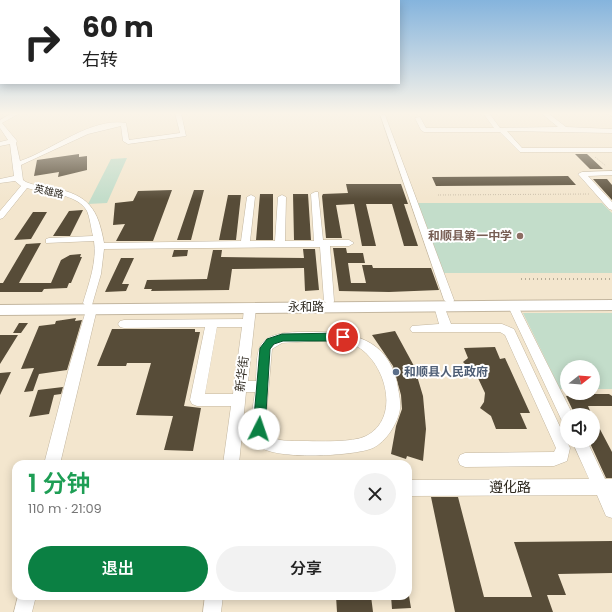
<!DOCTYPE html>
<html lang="zh">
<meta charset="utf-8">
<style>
body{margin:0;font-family:Poppins,"Noto Sans SC",sans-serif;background:#f2f2f2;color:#222;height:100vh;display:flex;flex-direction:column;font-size:15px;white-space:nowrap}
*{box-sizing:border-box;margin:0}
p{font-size:13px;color:#767676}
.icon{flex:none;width:22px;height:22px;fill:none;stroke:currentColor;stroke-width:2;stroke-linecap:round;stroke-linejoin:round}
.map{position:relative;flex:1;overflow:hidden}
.sheet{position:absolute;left:12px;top:460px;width:400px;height:140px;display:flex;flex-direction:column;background:#fff;border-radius:12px;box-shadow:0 2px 10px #0003}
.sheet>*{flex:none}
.guide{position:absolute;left:0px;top:0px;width:400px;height:84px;box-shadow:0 2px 10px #0003;background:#fff;color:#222;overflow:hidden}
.needle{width:26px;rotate:73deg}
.tools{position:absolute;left:560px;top:360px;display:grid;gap:8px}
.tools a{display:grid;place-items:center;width:40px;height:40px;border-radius:50%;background:#fff;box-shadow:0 2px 10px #0003;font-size:20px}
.pin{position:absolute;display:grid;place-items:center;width:34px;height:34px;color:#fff;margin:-17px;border:2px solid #fff;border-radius:50%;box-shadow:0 1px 4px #0007}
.me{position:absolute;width:44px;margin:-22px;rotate:4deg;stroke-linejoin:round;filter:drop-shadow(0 0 3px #0008)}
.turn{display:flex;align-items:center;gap:14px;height:84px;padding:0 16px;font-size:18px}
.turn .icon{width:52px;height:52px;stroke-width:2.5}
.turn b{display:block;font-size:28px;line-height:34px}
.round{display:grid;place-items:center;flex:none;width:42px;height:42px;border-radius:21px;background:#f2f2f2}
.head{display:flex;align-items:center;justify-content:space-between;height:68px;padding:0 16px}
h1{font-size:24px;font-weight:600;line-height:30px;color:#1e9e55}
.primary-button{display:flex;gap:8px;margin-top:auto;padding:8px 16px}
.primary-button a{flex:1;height:46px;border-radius:24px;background:#0b8043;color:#fff;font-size:16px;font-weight:600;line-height:46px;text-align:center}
.primary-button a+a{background:#f2f2f2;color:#222}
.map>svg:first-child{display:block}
</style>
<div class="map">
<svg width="612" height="612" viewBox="0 0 612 612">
<rect width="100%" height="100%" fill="#f3e6ce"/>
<!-- green -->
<path fill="#c3ddca" d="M127,158L107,203L88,204L111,159Z
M418,203H602L612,213V273H444Z
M523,313H612V389H593V367H567V389H560Z"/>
<!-- building -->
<path fill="#574c38" d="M79,154V157L87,156V170L58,177L59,172L34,176L37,160Z
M575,154H587L603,169H590Z
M568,176L576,185L436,186L432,177Z
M593,179H607L612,185V200Z
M346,184H401L408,204H404L418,246H404L392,204H366L376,246H362L354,204L336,205L342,238H326L322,196L323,194L348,193Z
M172,190L153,241H116L125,224L113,225L115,203L133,201L138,191Z
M194,190H204L191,240H177Z
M260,194H273V240H256Z
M293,194H308L311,240H294Z
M228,195H241L236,240H219Z
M83,210L70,236H53L69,211Z
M33,212H47L31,239L14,240Z
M41,243L19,283H51L61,260L70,255L81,254L80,257H82L71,283H69L67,288L44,289L42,292H0V283H3L26,244Z
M333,248H346L347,253H363L365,263H348L351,283H366L362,265H372L373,268H431L439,290L389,292L339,291Z
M303,249H315L319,290L305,291L304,268L232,269L229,290L151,291L152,289H144L147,280L207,279L213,250H222L221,257L304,258Z
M174,250H188L187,256L172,257Z
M121,258H134L122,284H129L126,291L105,292Z
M76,318L75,321L82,320L67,370L39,374L33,391L24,392L34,368L21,369L39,326L55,324L56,321Z
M19,323H28L21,333H13Z
M112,329H195V332H200L184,406L201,408L193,451L164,450L173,416L136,415L151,363H127L126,366H97Z
M395,331L414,366L423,396L426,429L423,461L407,456L406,459L391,454L396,426L402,409L401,395L393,366L372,335Z
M0,335H18L0,364Z
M495,347L500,359L505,358L530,413H520L527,429H496L491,416L480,408L484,402L485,393L477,376L463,362L468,358L464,348Z
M11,372L0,395V373Z
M63,387L61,394L54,395L49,414L29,417L38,390Z
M569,394H609L612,396V406H588L592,415H575L566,396H571Z
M593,416L612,452V478H606L589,441H593Z
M431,497H458L484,597H532L514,542L612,541V573L558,574L566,595H547L553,612H455Z
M336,596H371L373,612H337Z
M391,596H409L411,608L392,609Z"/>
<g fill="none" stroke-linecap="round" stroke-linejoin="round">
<defs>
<path id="minor" d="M12,113H20L2,123L17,141L16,143L20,161C51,151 91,117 126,123L129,140L180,133L175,113H181L186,136L128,144L123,141L121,126L88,134L21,165L23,180L26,182C35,186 44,186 53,188C89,195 98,209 104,243L241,241L247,197L251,195L255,197L250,241H275L278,197L282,195L286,197L285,241H314L311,194L315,192H318L323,240H349L354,243L349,246H330L334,301L333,304L329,305L324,301L320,247L104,249L101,274L92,305L97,309L60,464H44L70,364L87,307L83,303C89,283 97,262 94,241L46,243V239L49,238L93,236C91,228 90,218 87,211C77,193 45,193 27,188L3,218L0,219V211L21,186L15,181L0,183V179L14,176L10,144L0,146V142L8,140L0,128V120Z
M483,113H489L500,128L558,127L541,113H548L566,127L612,129V133L507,131L522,148H612V152H520L500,132H424L421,130L415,118L420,117L426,128H494Z
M608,113H612V116Z
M380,114L385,115L454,300L453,303L449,304L444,300Z
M612,171V175L588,176L612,202V210L609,209L578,174L582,172Z
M439,302L444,306L451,324H502L514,329L570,448L567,461L554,466L465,467L460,465L458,460L460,455L465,453L554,452L556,448L505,335L500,332H412L410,329L412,326L439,324L434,306Z
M513,302L518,306L573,415H567V423L562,421L508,306Z
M250,304L256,308L248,381H256C257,370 255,351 263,342C272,332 293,332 306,332C346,331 386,335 397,382C398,390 401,400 400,409C398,423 386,442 373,448C356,456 271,461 258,445C247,430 253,408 255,392H246L239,464H223L231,406H197L192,404L190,400L205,327L124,328L120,327L118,324L120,321L124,320L243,319L244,308ZM217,327H242L233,394H205ZM314,341C329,341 345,339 358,347C386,364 401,418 366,436C353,443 317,441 303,441C293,441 274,442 268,434L266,417L272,349L282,343Z
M572,441H587L605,479H612V518L606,516L597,495L408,496V480L589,479Z
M18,596H36L32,612H14Z
M205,596H223L221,612H203Z"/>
<path id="major" d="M612,300V310L0,315V305Z"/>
</defs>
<!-- minor casing -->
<use href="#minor" stroke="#c3b69f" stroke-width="1"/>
<!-- major casing -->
<use href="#major" stroke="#c3b69f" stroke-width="2"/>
<!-- path-far1 -->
<path stroke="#a39987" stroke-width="1" stroke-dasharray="0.5 2" stroke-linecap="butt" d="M595,157L606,166
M438,195L589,194"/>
<!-- path -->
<path stroke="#a39987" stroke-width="1.5" stroke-dasharray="1 3" stroke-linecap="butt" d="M521,279H612"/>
<!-- minor -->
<use href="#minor" fill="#fff" fill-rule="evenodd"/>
<!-- major -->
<use href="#major" fill="#fff" fill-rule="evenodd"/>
</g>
<!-- sky -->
<linearGradient id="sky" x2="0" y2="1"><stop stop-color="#85b4dd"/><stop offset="0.57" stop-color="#faf4e9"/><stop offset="1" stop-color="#faf4e9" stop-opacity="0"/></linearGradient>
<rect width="612" height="199" fill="url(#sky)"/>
<!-- route -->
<path fill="#0b8043" stroke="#07532c" d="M343,333L348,337L343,341H283L274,344L270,349L265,429L263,432L259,434L255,432L253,429L260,348L267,339L282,334Z"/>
<!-- markers -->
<circle fill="#8d6e63" stroke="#fff" stroke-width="1.5" cx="520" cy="236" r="4"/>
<circle fill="#5c6f8a" stroke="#fff" stroke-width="1.5" cx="396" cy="372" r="4"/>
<g text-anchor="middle" stroke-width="4" stroke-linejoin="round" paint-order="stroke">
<!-- far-street labels -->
<g font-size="10" fill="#302b22" stroke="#fff">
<text transform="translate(49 191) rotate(13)" y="4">英雄路</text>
</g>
<!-- education labels -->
<g font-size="12" font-weight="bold" fill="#785e54" stroke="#fff" text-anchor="end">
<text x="512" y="240">和顺县第一中学</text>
</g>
<!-- street labels -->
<g font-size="12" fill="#302b22" stroke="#fff">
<text x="306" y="311">永和路</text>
<text transform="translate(242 374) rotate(-83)" y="4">新华街</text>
</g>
<!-- service labels -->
<g font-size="12" font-weight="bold" fill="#4e5e75" stroke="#fff" text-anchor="start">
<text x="404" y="376">和顺县人民政府</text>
</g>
<!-- near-street labels -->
<g font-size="14" fill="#302b22" stroke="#fff">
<text x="510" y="492">遵化路</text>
</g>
</g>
</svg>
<div class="tools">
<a><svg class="needle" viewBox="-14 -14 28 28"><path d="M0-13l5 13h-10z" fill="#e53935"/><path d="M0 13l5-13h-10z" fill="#767676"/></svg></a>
<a><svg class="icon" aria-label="sound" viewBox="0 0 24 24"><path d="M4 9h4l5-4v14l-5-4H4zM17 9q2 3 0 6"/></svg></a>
</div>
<div class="pin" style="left:343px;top:337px;background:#d93025"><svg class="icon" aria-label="arrive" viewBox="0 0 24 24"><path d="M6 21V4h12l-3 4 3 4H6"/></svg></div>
<svg class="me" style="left:259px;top:429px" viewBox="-20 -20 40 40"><circle r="19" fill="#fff"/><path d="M0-13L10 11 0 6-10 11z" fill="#0b8043"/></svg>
<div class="guide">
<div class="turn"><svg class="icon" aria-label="right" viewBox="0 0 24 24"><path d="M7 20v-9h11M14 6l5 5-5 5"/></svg><div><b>60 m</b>右转</div></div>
</div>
<section class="sheet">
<div class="head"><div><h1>1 分钟</h1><p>110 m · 21:09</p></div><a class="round"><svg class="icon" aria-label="close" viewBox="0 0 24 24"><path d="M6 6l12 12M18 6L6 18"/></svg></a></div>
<div class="primary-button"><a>退出</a><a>分享</a></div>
</section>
</div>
